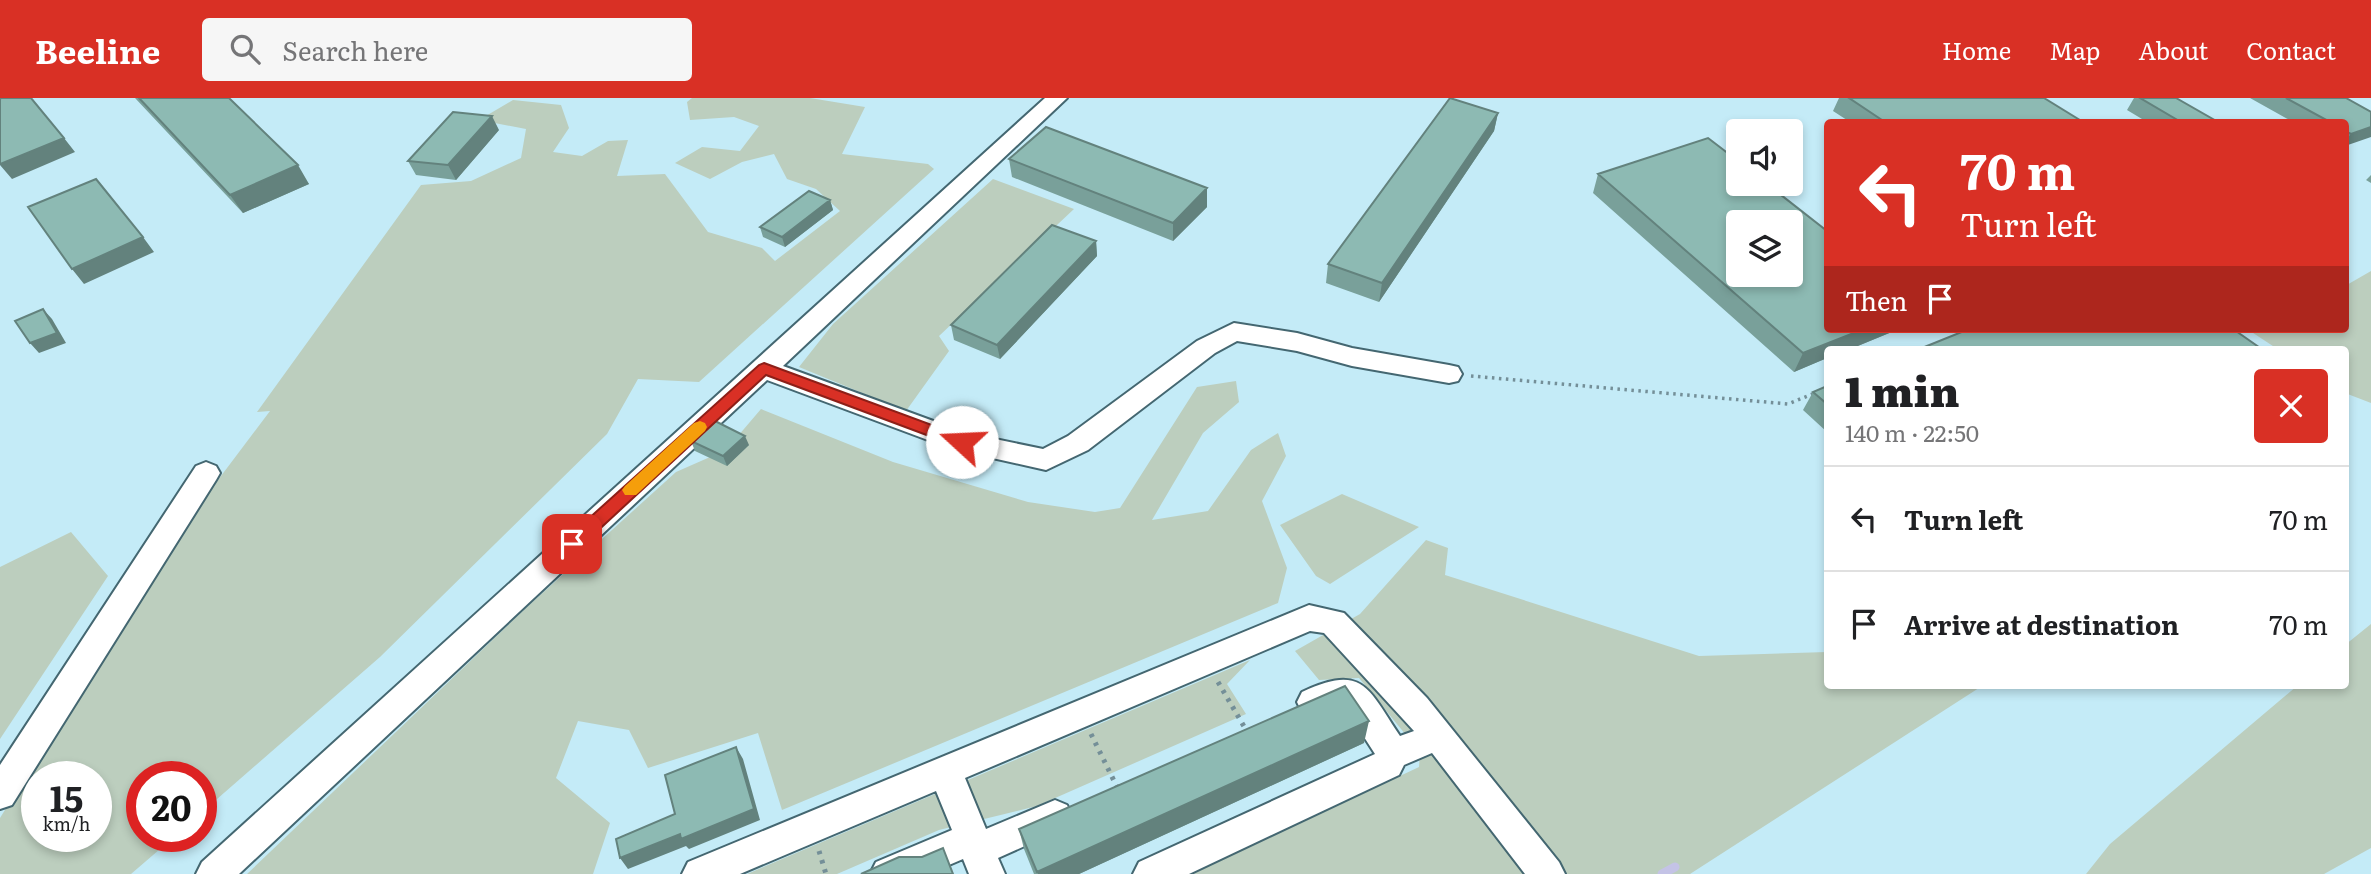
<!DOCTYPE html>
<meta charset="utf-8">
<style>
body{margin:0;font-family:Literata,serif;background:#f6f6f6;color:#202124;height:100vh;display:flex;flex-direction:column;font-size:26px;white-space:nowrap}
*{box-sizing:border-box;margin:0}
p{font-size:23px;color:#757577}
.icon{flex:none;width:38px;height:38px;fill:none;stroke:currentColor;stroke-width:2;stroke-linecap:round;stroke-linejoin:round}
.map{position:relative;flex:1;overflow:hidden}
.side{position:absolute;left:1824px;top:248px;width:525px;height:343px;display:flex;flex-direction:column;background:#fff;border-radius:7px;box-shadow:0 4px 10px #0003}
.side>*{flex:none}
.guide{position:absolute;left:1824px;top:21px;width:525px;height:214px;border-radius:7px;box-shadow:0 4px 10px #0003;background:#d93025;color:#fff;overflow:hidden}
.buttons{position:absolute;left:1726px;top:21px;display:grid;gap:14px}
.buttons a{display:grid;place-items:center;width:77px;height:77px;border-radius:7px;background:#fff;box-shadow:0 4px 10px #0003;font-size:35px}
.speed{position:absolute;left:21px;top:663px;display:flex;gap:14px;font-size:35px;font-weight:700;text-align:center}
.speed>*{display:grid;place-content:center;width:91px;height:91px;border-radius:50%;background:#fff;box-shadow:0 4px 10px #0003;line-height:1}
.speed small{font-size:18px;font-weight:400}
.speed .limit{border:10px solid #d22;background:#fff;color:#111}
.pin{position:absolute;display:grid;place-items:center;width:60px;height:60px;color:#fff;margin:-30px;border-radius:14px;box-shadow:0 4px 10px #0006}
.me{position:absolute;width:77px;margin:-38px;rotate:290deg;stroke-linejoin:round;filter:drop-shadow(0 0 5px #0008)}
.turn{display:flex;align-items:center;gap:24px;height:147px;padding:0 21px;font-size:32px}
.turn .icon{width:91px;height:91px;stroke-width:2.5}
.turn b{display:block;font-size:49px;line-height:60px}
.then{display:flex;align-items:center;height:66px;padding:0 21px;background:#0003;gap:14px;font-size:26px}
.round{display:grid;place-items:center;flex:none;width:74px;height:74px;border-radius:7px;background:#f6f6f6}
.headline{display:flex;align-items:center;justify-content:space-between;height:119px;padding:0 21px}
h1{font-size:42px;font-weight:800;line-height:52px}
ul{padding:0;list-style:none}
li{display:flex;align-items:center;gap:21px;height:105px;padding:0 21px;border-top:2px solid #e0e0e0}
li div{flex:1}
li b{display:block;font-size:26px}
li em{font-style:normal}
header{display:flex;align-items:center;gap:42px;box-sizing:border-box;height:98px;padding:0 35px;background:#d93025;color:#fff}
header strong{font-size:33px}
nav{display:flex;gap:38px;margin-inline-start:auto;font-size:24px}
.search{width:490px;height:63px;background:#f6f6f6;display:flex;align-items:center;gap:18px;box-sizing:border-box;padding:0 24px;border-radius:7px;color:#757577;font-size:26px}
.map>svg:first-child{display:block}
</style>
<header>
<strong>Beeline</strong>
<div class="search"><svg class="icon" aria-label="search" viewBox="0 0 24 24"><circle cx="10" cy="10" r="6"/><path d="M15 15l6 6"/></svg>Search here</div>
<nav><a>Home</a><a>Map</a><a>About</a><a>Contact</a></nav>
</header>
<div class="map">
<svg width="2371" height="776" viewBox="0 0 2371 776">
<rect width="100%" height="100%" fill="#c4ebf7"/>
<!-- green -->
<path fill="#bccebe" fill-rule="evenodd" d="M692,0H810L865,9L842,56L928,66L934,71L699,284L638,281L607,336L380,559L201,715V679H142V738L174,739L131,776H0V720L169,447L270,313L257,314L421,87L471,83L521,60L526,31L479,22L513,2L561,7L569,30L553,54L582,58L608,43L628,42L617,78L665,76L708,134L762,150L775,163L840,113L816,91L787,81L774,56L742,64L710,81L675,65L702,49L740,53L759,28L734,19L690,22L687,4ZM37,679H96V738H37Z
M993,81L1074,111L939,238L949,253L906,313L799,269L833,226Z
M2371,173V305L2345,295V252H2279L2247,231H2345V188Z
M1236,283L1239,304L1203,335L1152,422L1208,413L1251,352L1278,335L1286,358L1262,403L1287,470L1278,505L782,712L758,635L648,670L629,632L578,623L556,680L610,725L593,776H247L527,509L676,374L726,352L761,311L893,364L1028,404L1095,414L1120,410L1197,289Z
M1342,396L1419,429L1330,486L1316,478L1280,427Z
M71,434L108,478L0,641V469Z
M1426,442L1448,450L1445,477L1699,558L1827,554V588H1982L1690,776H1192L1419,669L1420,654L1359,580L1319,582L1295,553L1360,516Z
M2371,526V750L2324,776H2086L2110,746L2297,588H2345V547Z
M1250,562L1227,586L1246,616L1037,708L939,732L837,776H747Z"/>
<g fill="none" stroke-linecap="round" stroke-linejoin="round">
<!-- stream -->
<path stroke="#c4c3e6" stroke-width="9" d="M1662,776L1675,769"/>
<defs>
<path id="minor" d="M1045,0H1067L783,268L966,335L1043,351L1068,338L1197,243L1234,225L1297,235L1352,250L1449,267L1458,269L1462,276L1458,283L1449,285L1352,268L1297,253L1237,243L1215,255L1088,352L1046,372L952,351L767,282L239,776H196L202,764Z
M206,364L216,368L220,375L216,382L12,707L0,711V667L196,368Z
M1309,507L1344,515L1427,600L1559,764L1565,776H1525L1432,655L1404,667L1399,677L1189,776H1133L1139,764L1375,656L1344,608L1313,618L1302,614L1297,604L1302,594C1364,565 1368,591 1400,638L1414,633L1324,535L1310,533L965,680L986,731L1055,702L1067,707L1072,718L1067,729L998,760L1005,776H969L963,761L928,776H870L876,764L952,732L936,693L740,776H682L688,764Z"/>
</defs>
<!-- minor casing -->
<use href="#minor" stroke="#446771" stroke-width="4"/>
<!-- path-far1 -->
<path stroke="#748f98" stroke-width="3.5" stroke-dasharray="2.5 4.5" stroke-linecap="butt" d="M1471,278L1788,306L1827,290"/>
<!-- path -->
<path stroke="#748f98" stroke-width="5" stroke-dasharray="3.5 6" stroke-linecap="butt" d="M1218,584L1249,637
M1091,636L1118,691
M819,753L826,776"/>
<!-- minor -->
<use href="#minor" fill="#fff" fill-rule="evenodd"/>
</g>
<!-- wall -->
<path fill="#79a09a" d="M135,0H229L309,86L243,115Z
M1839,0H2044L2083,24H1850L1833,13Z
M2134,0H2176L2218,24H2147L2127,12Z
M2250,0H2346L2371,14L2345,48V24H2293Z
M1498,15L1494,33L1379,204L1326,185L1328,166Z
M499,32L456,82L416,77L408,63Z
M1009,61L1207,90V109L1173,143L1012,79Z
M1598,76L1827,231H1899L1848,252H1827V260L1794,274L1593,95Z
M2371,77V85L2366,82Z
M830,102L833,112L785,149L763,139L760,129Z
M1096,143L1097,158L1000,261L954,242L951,227Z
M1827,288V334L1803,312L1813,294Z
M691,343L749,347L727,368L695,353Z
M1364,645L1079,776H1034L1024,751L1019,731Z"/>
<!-- shaded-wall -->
<path fill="#63827d" d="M1498,15L1494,33L1379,204L1382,185Z
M492,18L499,32L456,82L448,67Z
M2371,29V39L2345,48V43L2351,36Z
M64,40L75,54L12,81L0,67V66Z
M298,67L309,86L243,115L230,97Z
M1207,90V109L1173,143V125Z
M830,102L833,112L785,149L782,139Z
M143,139L154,154L84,186L72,171Z
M1096,143L1097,158L1000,261L997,247Z
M43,211L52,221L66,245L39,255L30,245Z
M1864,231H1899L1848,252H1827V260L1794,274L1803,255Z
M745,338L749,347L727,368L723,358Z
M1369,623L1364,645L1079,776H1038L1037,774Z
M736,649L743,661L760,722L689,751L686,748L628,771L620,760L680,736Z"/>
<!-- building -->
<path fill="#8dbab3" stroke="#63827d" stroke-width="2" fill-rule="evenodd" d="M1,0H31L64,40L0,66V1Z
M139,0H229L298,67L230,97Z
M1450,0L1498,15L1382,185L1328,166Z
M1849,0H2044L2083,24H1885Z
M2140,0H2176L2218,24H2181Z
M2286,0H2346L2371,14V29L2351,36L2345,33V24H2330Z
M453,14L492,18L448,67L408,63Z
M1046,29L1207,90L1173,125L1009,61Z
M1708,40L1738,63V86H1767L1827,133V231H1864L1803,255L1598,76ZM1738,124H1790V177H1738Z
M96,81L143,139L72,171L28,109Z
M809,93L830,102L782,139L760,129Z
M1052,127L1096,143L997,247L951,227Z
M43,211L57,235L30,245L15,223Z
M1969,231H2233L2263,252H1917Z
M1827,288V306L1813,294Z
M713,322L745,338L723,358L691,343Z
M1345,588L1369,623L1037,774L1019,731Z
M736,649L754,711L681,741L680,736L620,760L616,741L675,716L665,677Z
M943,750L953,776H861L899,759H922Z"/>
<!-- route -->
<path fill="#d93025" stroke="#8d1f18" stroke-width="2" d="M764,265L967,340L969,344L962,350L956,348L766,277L578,451H566L564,446L566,441L759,267Z"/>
<!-- slow -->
<path fill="#f59e0b" d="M700,323L705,325L707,329L705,333L636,397H625L622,392L625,388L694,325Z"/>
</svg>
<div class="buttons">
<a><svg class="icon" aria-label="sound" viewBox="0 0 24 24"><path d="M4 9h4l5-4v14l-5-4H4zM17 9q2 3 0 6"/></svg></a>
<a><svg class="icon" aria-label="layers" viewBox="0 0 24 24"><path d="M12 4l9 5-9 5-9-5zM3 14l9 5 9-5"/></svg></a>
</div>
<div class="speed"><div>15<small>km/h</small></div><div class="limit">20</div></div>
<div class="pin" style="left:572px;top:446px;background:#d93025"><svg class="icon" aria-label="arrive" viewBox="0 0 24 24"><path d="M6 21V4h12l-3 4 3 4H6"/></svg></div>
<svg class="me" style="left:962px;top:344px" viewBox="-20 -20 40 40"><circle r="19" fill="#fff"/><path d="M0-13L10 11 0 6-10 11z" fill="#d93025"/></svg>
<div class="guide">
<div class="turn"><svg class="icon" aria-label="left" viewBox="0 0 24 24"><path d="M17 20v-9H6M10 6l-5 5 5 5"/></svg><div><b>70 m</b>Turn left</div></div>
<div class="then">Then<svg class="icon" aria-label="arrive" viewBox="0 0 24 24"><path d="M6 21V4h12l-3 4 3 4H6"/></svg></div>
</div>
<section class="side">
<div class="headline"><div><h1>1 min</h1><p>140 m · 22:50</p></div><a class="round" style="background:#d93025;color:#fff"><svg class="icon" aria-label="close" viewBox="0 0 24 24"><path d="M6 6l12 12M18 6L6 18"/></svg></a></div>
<ul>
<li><svg class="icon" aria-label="left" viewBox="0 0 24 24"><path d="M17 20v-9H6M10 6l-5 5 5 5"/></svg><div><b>Turn left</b></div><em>70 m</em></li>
<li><svg class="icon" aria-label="arrive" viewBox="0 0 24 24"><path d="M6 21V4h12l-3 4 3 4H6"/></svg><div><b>Arrive at destination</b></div><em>70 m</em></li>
</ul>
</section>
</div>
